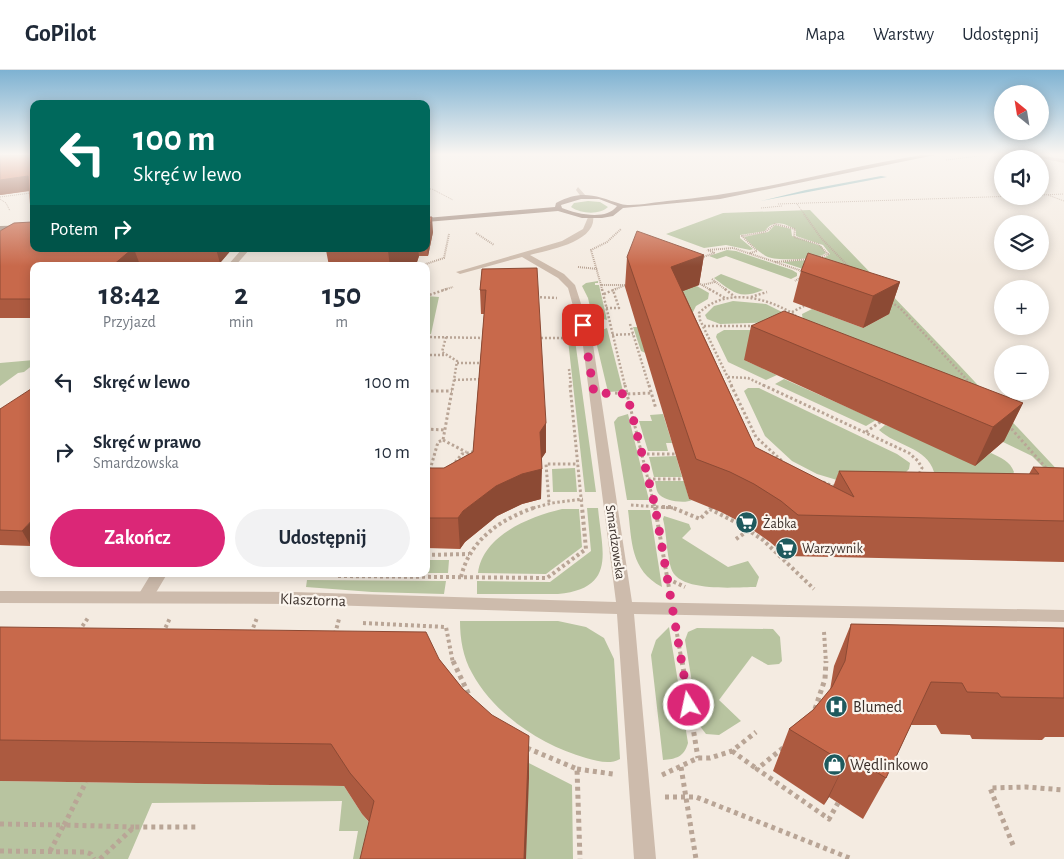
<!DOCTYPE html>
<html lang="pl">
<meta charset="utf-8">
<style>
body{margin:0;font-family:"Alegreya Sans",sans-serif;background:#f2f2f3;color:#1f2937;height:100vh;display:flex;flex-direction:column;font-size:19px;white-space:nowrap}
*{box-sizing:border-box;margin:0}
p{font-size:16px;color:#747a83}
.icon{flex:none;width:28px;height:28px;fill:none;stroke:currentColor;stroke-width:2;stroke-linecap:round;stroke-linejoin:round}
.map{position:relative;flex:1;overflow:hidden}
.drawer{position:absolute;left:30px;top:192px;width:400px;height:315px;display:flex;flex-direction:column;background:#fff;border-radius:10px;box-shadow:0 2px 12px #0003}
.drawer>*{flex:none}
.hud{position:absolute;left:30px;top:30px;width:400px;height:152px;border-radius:10px;box-shadow:0 2px 12px #0003;background:#00695c;color:#fff;overflow:hidden}
.needle{width:32px;rotate:330deg}
.buttons{position:absolute;left:994px;top:15px;display:grid;gap:10px}
.buttons a{display:grid;place-items:center;width:55px;height:55px;border-radius:50%;background:#fff;box-shadow:0 2px 12px #0003;font-size:25px}
.pin{position:absolute;display:grid;place-items:center;width:42px;height:42px;color:#fff;margin:-21px;border-radius:10px;box-shadow:0 2px 8px #0006}
.me{position:absolute;width:55px;margin:-28px;rotate:350deg;stroke-linejoin:round;filter:drop-shadow(0 0 4px #0008)}
.turn{display:flex;align-items:center;gap:18px;height:105px;padding:0 20px;font-size:22px}
.turn .icon{width:65px;height:65px;stroke-width:2.5}
.turn b{display:block;font-size:35px;line-height:42px}
.then{display:flex;align-items:center;height:48px;padding:0 20px;background:#0003;gap:10px;font-size:19px}
.eta{display:flex;justify-content:space-evenly;align-items:center;height:85px;text-align:center}
.eta b{font-size:30px;font-weight:700;line-height:35px}
.button{display:flex;gap:10px;margin-top:auto;padding:10px 20px}
.button a{flex:1;height:58px;border-radius:30px;background:#db2777;color:#fff;font-size:20px;font-weight:700;line-height:58px;text-align:center}
.button a+a{background:#f2f2f3;color:#1f2937}
ul{padding:0;list-style:none}
li{display:flex;align-items:center;gap:15px;height:70px;padding:0 20px}
li div{flex:1}
li b{display:block;font-size:19px}
li em{font-style:normal}
header{display:flex;align-items:center;gap:30px;box-sizing:border-box;height:70px;padding:0 25px;background:#fff;border-bottom:1px solid #e0e1e3}
header strong{font-size:24px}
nav{display:flex;gap:28px;margin-inline-start:auto;font-size:18px}
.map>svg:first-child{display:block}
</style>
<header>
<strong>GoPilot</strong>
<nav><a>Mapa</a><a>Warstwy</a><a>Udostępnij</a></nav>
</header>
<div class="map">
<svg width="1064" height="789" viewBox="0 0 1064 789">
<rect width="100%" height="100%" fill="#f4ebe1"/>
<!-- green -->
<path fill="#b8c4a0" d="M588,131L600,132L608,137C600,145 581,144 571,137L574,133Z
M810,140L960,296L1064,407H1053L1032,386L1003,372L744,290L777,305L766,310L728,292L716,267L717,264L724,260H782L803,251L802,244L812,239L863,258L889,244L803,199L782,192L822,189L830,184L823,175L796,166V160C785,153 773,149 765,161L740,165V168L753,179L750,180L726,175L704,178L666,164L723,143Z
M775,155L791,159L792,166L821,176L826,183C818,190 778,191 768,187C759,183 751,174 744,167L768,162Z
M727,180L736,181L792,200L797,203V206L791,209L726,186L717,189L709,186Z
M721,204L763,220C739,230 733,222 714,208Z
M598,211V213H595V215H599L607,250L592,246L588,228L582,216L586,213Z
M695,215L709,223L708,229L696,236L691,246L650,285L641,281L633,257H637L663,228Z
M426,226L439,227L431,264H426Z
M733,231L766,234L788,245L777,252L720,254L707,249L705,245L714,236Z
M607,258L623,321L608,322L594,263Z
M568,270H575L596,422H585Z
M34,290V294L24,302L18,303L0,316V293Z
M784,309L876,350L866,356L775,314Z
M748,318H759L897,384L910,393L909,399L903,405L847,413L817,404L792,391L765,366L744,321Z
M628,344L649,430H627L614,352L618,347Z
M663,344L672,373H666L668,381H648L639,351H652L650,345Z
M885,355L984,388L991,383C1001,388 1010,391 1014,402L1010,409L929,408L934,402C927,377 896,376 879,360Z
M676,386L682,407H654L649,387Z
M575,398L577,422H553L552,399Z
M655,411H684L689,429L692,430C685,434 663,431 658,423C656,420 656,415 655,411Z
M587,438H598C602,482 617,518 558,524H477V511L550,512L591,481Z
M562,439H579L582,477L546,504L478,503C483,465 529,447 562,439Z
M628,440H650L662,517C630,500 632,471 628,440Z
M664,446L689,454L691,459L682,468L728,497L748,491L759,507L756,517C736,517 678,523 671,498C666,482 667,465 663,449Z
M426,490H449L448,503H426Z
M307,510L446,511L444,524L372,522L306,517Z
M460,551H558L586,557L604,568L614,589L620,689C609,695 598,691 586,688C542,676 494,644 472,603C463,587 460,569 460,551Z
M669,557L688,673C684,687 676,689 663,690L651,585L656,570Z
M697,558L773,559L780,567L782,591L779,594L768,595L752,586L719,630L741,651L719,665L706,664L699,655L685,570L688,562Z
M519,688L572,715L573,789H526Z
M0,711L344,716L362,744L385,772L381,789H353L358,761H339L342,731L152,733L128,789H0Z"/>
<!-- water -->
<path fill="#7fb0b2" d="M881,106L887,107L761,131L806,120Z"/>
<g fill="none" stroke-linecap="round" stroke-linejoin="round">
<!-- path-far5 -->
<path stroke="#b9a596" stroke-width="1" stroke-dasharray="1 1" stroke-linecap="butt" d="M946,90L987,85
M426,119H432L453,130
M1040,125L1064,124
M1048,125L1064,131
M0,127L31,123V126
M0,129L6,133L10,141
M778,134L1017,126
M797,134L805,145
M761,138L782,136"/>
<!-- path-far4 -->
<path stroke="#b9a596" stroke-width="2" stroke-dasharray="1 1" stroke-linecap="butt" d="M804,144L821,168L850,198
M476,163L494,175
M708,180L733,178L799,200L804,205L795,211
M750,183L757,181L742,166L765,162L775,154L795,159L794,167L818,174L828,184L818,188
M700,188L715,183L707,180
M775,192L809,189
M393,196H420L444,188L449,164
M578,197L598,199
M712,209L726,220
M700,214L711,220
M601,215L591,180L607,172L621,159
M702,215L715,212
M443,220L453,217
M602,220L601,215H627
M613,220L626,215"/>
<!-- path-far3 -->
<path stroke="#b9a596" stroke-width="2.5" stroke-dasharray="2 2" stroke-linecap="butt" d="M602,219L625,316
M709,219L725,228
M725,219L735,227
M604,224L616,219
M426,226L447,219
M536,227L557,228
M751,227L767,222
M891,232L900,238L972,315
M606,238H619L613,220
M792,242L804,236
M630,254L649,316
M704,256H753
M612,265L633,264
M426,267L486,268
M446,267L442,282L457,291L453,316
M537,268H568
M426,285H446
M457,293H483
M569,299L571,316
M728,307L748,308L765,316
M454,310L482,309
M732,316L700,250L699,243C725,217 767,227 795,245L794,248"/>
<!-- path-far2 -->
<path stroke="#b9a596" stroke-width="3" stroke-dasharray="2.5 2.5" stroke-linecap="butt" d="M570,315L582,438
M625,315L627,324L651,323
M649,315L656,339
M731,315L756,367L782,391
M763,315L909,383L918,391L922,398L919,404
M426,321H452
M615,323L627,324L655,438
M1008,355L1047,399
M426,359L445,360
M866,362L883,350
M443,370L466,382
M642,384H675
M452,396L462,384L477,381
M430,400L438,372L443,370L453,315
M648,409H683
M823,412L836,417
M549,432L546,394H578
M631,435L673,438
M533,438L552,433L583,429"/>
<!-- path-far1 -->
<path stroke="#b9a596" stroke-width="4" stroke-dasharray="3 3" stroke-linecap="butt" d="M655,437L669,518
M662,437H671L700,449L710,439L739,454L763,470L814,519
M736,469L750,459
M426,485L469,484
M338,506L547,508L586,479L582,437
M461,507C470,469 501,449 536,437
M668,509L685,517
M363,553L446,557L453,593
M676,558L682,593
M79,561L88,548
M824,562L826,593
M163,563L170,548
M251,563L257,548
M335,564L339,549"/>
<!-- path -->
<path stroke="#b9a596" stroke-width="5" stroke-dasharray="4 4" stroke-linecap="butt" d="M453,591L470,627
M682,591L698,688
M815,639L825,609L826,591
M527,678L577,699L580,789
M783,678L757,699L829,749L838,733
M732,681L757,699
M681,697L696,789
M577,699L613,704
M662,705L698,688H710L732,681L756,662
M665,727H696L852,789
M0,754L64,755L86,712
M1013,775L990,718L1026,717L1064,720
M0,781L85,782L91,784L94,789
M50,781L64,755L134,757
M100,789L134,757H199"/>
<!-- lane -->
<path fill="#cdbbac" fill-rule="evenodd" d="M578,117L586,126V128H582L576,120Z
M242,179H250L235,196H227Z
M151,504H167L151,531L145,533L139,531L137,527Z"/>
<!-- street -->
<path fill="#cdbbac" fill-rule="evenodd" d="M1034,85L1064,89V93L1036,87Z
M589,145H593C598,172 548,180 530,185L564,204L575,215L592,268L632,532L1064,540V552L634,544L656,789H634L617,544L294,534L0,533V521L294,522L616,532L582,268L568,218L558,208L522,187L460,204L456,202L562,171L583,159Z"/>
<!-- secondary -->
<path fill="#a18a7d" fill-rule="evenodd" d="M922,85H935L720,129L623,138L613,146L602,148H582L558,141L426,152V148L555,137L556,133C582,119 596,126 621,134C631,137 656,132 667,131C753,124 836,99 922,85ZM581,129H599L617,136C606,151 577,144 562,138L561,135Z
M34,155V159L0,160V156Z"/>
</g>
<!-- wall -->
<path fill="#ac5a40" d="M0,85H34V179H232L220,193L34,196V248H0V161L32,152L30,121L0,125Z
M426,147L433,162L428,186H419L417,192L391,194V196H329L326,180L327,179H426Z
M704,185L699,215L683,221L755,377L833,417L839,401L1029,404L1033,397L1064,398V492L786,486L770,472L744,454L721,442L689,429L625,217L627,187Z
M482,199L546,353V382L541,389V429L522,434L497,446L465,472L460,479L426,478V398H444L473,382L484,244H481L480,220Z
M801,201L900,212L889,244L863,258L793,232Z
M751,256L1023,333L1004,371L975,396L744,290Z
M0,339L31,476L0,475Z
M851,554L1064,558V667H1045L1042,670L972,669L970,665L941,664L936,655H911L886,708L863,749L829,727L824,735L773,701L789,659L813,640L830,620L834,596Z
M0,557L439,589L463,619L529,708L369,752L362,744L344,716L0,711Z"/>
<!-- shaded-wall -->
<path fill="#8c4a34" d="M28,106L34,120L0,125V110Z
M432,147L433,162L428,186L426,170Z
M132,179H134L140,195L138,196H112Z
M216,179H232L220,193Z
M389,179H418L419,186L417,192L391,194L390,196L388,181Z
M704,185L699,215L667,227L671,197Z
M900,212L889,244L863,258L873,226Z
M427,272L429,298L426,309V274Z
M1023,333L1004,371L975,396L993,357Z
M546,353V382L540,391V362Z
M542,399L541,429L522,434L497,446L465,472L460,479L458,448L463,441L496,416L522,404Z
M34,448V473L31,476L22,461Z
M529,666V708L526,789H523Z
M849,685L829,727L824,735Z"/>
<!-- building -->
<path fill="#c8694b" stroke="#8c4a34" d="M0,85H34V179H132L112,196H34V229H0V161L14,153L32,152L28,106L0,110Z
M426,147H432L426,170Z
M637,161L704,185L671,197L755,377L854,427L839,401L1039,404L1033,397L1064,398V451L798,445L781,431L754,414L730,402L696,389L627,187Z
M327,179H389L388,181L326,180Z
M808,183L900,212L873,226L801,201Z
M537,198L546,353L540,362L542,399L522,404L496,416L463,441L458,448H426V398H444L473,382L486,220H480L482,199Z
M784,241L1023,333L993,357L751,256Z
M34,317V448L22,461L0,460V339Z
M851,554L1064,558V628L1001,627L998,623L967,622L962,613L931,612L886,708L849,685L845,693L789,659L813,640L832,617L845,591Z
M0,557L426,562L439,589L463,619L492,645L529,666L524,789H360L374,731L350,703L331,674L0,670Z"/>
<!-- sky -->
<linearGradient id="sky" x2="0" y2="1"><stop stop-color="#7eb2d2"/><stop offset="0.43" stop-color="#faf6f2"/><stop offset="1" stop-color="#faf6f2" stop-opacity="0"/></linearGradient>
<rect width="1064" height="196" fill="url(#sky)"/>
<g fill="none" stroke-linecap="round" stroke-linejoin="round">
<!-- route -->
<path stroke="#db2777" stroke-width="9" stroke-dasharray="0 16.2" d="M583,255L594,323L627,324L655,436L689,635"/>
</g>
<!-- icons -->
<defs>
<symbol id="supermarket-disc" viewBox="-11 -11 22 22"><circle r="9.5" fill="#1f5a5e" stroke="#fbf5ee"/><path d="M-6-5.5h2.5l.6 2H6L4.5 2H-2.5L-4.4-4H-6ZM-1.5 3.2a1.3 1.3 0 1 0 .1 0ZM3 3.2a1.3 1.3 0 1 0 .1 0Z" fill="#fff"/></symbol>
<symbol id="hospital-disc" viewBox="-11 -11 22 22"><circle r="9.5" fill="#1f5a5e" stroke="#fbf5ee"/><path d="M-5-5h3v3.5h4V-5h3V5h-3V1.5h-4V5h-3Z" fill="#fff"/></symbol>
<symbol id="shop-disc" viewBox="-11 -11 22 22"><circle r="9.5" fill="#1f5a5e" stroke="#fbf5ee"/><path d="M-5-2.5h2.3a2.7 3.5 0 0 1 5.4 0H5L5.5 6h-11ZM-1.5-2.5h3a1.5 2.3 0 0 0-3 0Z" fill="#fff"/></symbol>
</defs>
<g fill-rule="evenodd">
<use href="#supermarket-disc" x="734" y="440" width="25" height="25"/>
<use href="#supermarket-disc" x="774" y="466" width="25" height="25"/>
<use href="#hospital-disc" x="824" y="624" width="25" height="25"/>
<use href="#shop-disc" x="822" y="682" width="25" height="25"/>
</g>
<g text-anchor="middle" stroke-width="4.5" stroke-linejoin="round" paint-order="stroke">
<!-- poi labels -->
<g font-size="14" fill="#3b302b" stroke="#fbf5ee" text-anchor="start">
<text x="763" y="458">Żabka</text>
<text x="802" y="483">Warzywnik</text>
</g>
<!-- street labels -->
<g font-size="14" fill="#3b302b" stroke="#fbf5ee">
<text transform="translate(616 472) rotate(82)" y="5">Smardzowska</text>
</g>
<!-- near-street labels -->
<g font-size="16" fill="#3b302b" stroke="#fbf5ee">
<text transform="translate(313 529) rotate(2)" y="6">Klasztorna</text>
</g>
<!-- near-poi labels -->
<g font-size="16" fill="#3b302b" stroke="#fbf5ee" text-anchor="start">
<text x="853" y="642">Blumed</text>
<text x="850" y="700">Wędlinkowo</text>
</g>
</g>
</svg>
<div class="buttons">
<a><svg class="needle" viewBox="-14 -14 28 28"><path d="M0-13l5 13h-10z" fill="#e53935"/><path d="M0 13l5-13h-10z" fill="#747a83"/></svg></a>
<a><svg class="icon" aria-label="sound" viewBox="0 0 24 24"><path d="M4 9h4l5-4v14l-5-4H4zM17 9q2 3 0 6"/></svg></a>
<a><svg class="icon" aria-label="layers" viewBox="0 0 24 24"><path d="M12 4l9 5-9 5-9-5zM3 14l9 5 9-5"/></svg></a>
<a>+</a>
<a>−</a>
</div>
<div class="pin" style="left:583px;top:255px;background:#d93025"><svg class="icon" aria-label="arrive" viewBox="0 0 24 24"><path d="M6 21V4h12l-3 4 3 4H6"/></svg></div>
<svg class="me" style="left:689px;top:635px" viewBox="-20 -20 40 40"><circle r="17" fill="#db2777" stroke="#fff" stroke-width="3"/><path d="M0-11L8 9 0 5-8 9z" fill="#fff"/></svg>
<div class="hud">
<div class="turn"><svg class="icon" aria-label="left" viewBox="0 0 24 24"><path d="M17 20v-9H6M10 6l-5 5 5 5"/></svg><div><b>100 m</b>Skręć w lewo</div></div>
<div class="then">Potem<svg class="icon" aria-label="right" viewBox="0 0 24 24"><path d="M7 20v-9h11M14 6l5 5-5 5"/></svg></div>
</div>
<section class="drawer">
<div class="eta">
<div><b>18:42</b><p>Przyjazd</p></div>
<div><b>2</b><p>min</p></div>
<div><b>150</b><p>m</p></div>
</div>
<ul>
<li><svg class="icon" aria-label="left" viewBox="0 0 24 24"><path d="M17 20v-9H6M10 6l-5 5 5 5"/></svg><div><b>Skręć w lewo</b></div><em>100 m</em></li>
<li><svg class="icon" aria-label="right" viewBox="0 0 24 24"><path d="M7 20v-9h11M14 6l5 5-5 5"/></svg><div><b>Skręć w prawo</b><p>Smardzowska</p></div><em>10 m</em></li>
</ul>
<div class="button"><a>Zakończ</a><a>Udostępnij</a></div>
</section>
</div>
